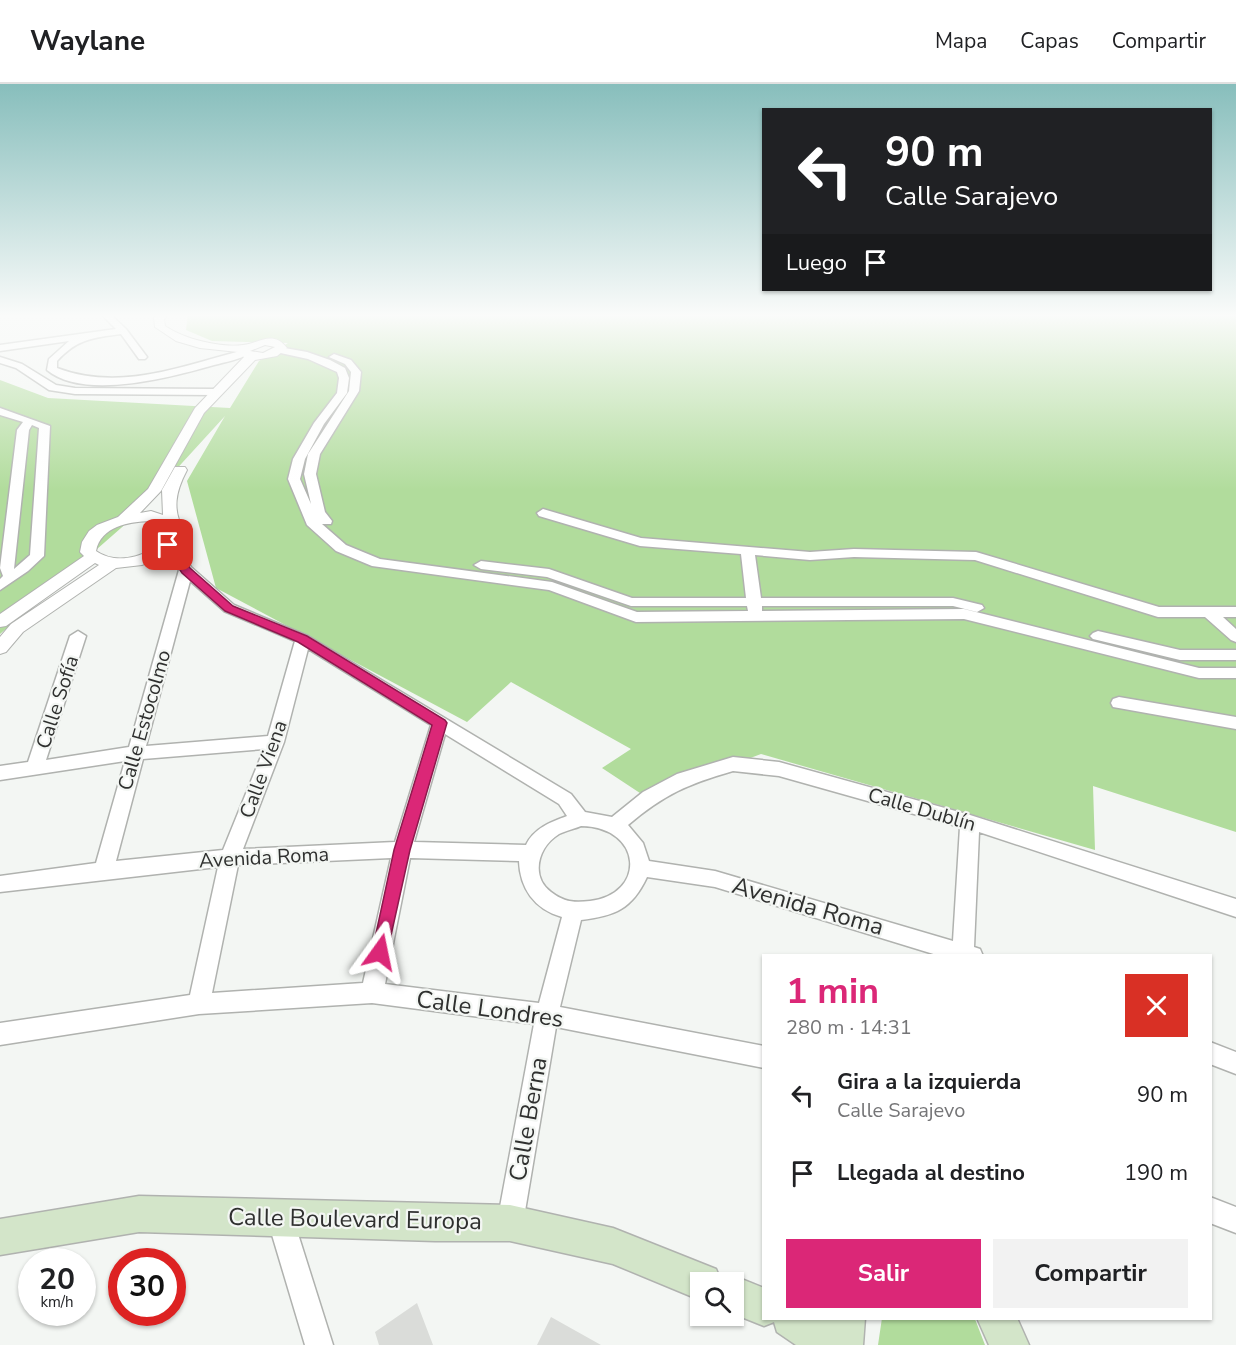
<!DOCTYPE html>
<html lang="es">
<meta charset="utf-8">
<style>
body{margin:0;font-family:"Nunito Sans",sans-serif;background:#f2f2f2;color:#202124;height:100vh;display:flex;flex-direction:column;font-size:22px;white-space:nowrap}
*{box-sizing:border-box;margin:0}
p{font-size:20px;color:#757577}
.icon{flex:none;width:33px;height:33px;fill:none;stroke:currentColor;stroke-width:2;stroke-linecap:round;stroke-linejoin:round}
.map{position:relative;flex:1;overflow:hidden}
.side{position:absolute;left:762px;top:870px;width:450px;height:366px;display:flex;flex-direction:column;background:#fff;border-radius:0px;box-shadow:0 2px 4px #0004}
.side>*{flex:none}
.hud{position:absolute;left:762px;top:24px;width:450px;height:183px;border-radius:0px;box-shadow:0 2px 4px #0004;background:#202124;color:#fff;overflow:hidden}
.buttons{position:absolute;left:690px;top:1188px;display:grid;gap:12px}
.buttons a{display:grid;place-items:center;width:54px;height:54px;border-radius:0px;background:#fff;box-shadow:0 2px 4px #0004;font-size:30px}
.speed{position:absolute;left:18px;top:1164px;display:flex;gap:12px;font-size:30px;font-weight:700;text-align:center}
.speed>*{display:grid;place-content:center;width:78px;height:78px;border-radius:50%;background:#fff;box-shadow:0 2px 4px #0004;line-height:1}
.speed small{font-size:15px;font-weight:400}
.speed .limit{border:9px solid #d22;background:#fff;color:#111}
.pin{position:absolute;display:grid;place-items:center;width:51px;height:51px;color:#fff;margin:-26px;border-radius:12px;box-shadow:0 3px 9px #0006}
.me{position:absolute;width:66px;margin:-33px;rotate:12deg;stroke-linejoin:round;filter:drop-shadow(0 0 4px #0008)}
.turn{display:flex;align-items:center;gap:21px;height:126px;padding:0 24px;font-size:27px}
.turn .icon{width:78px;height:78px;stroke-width:2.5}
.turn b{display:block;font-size:42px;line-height:51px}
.then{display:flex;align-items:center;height:57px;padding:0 24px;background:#0003;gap:12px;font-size:22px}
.round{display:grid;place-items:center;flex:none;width:63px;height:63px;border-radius:0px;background:#f2f2f2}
.headline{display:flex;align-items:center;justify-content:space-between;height:102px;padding:0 24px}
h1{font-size:36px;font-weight:700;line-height:45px;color:#db2777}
.action{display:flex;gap:12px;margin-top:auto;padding:12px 24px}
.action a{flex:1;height:69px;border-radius:0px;background:#db2777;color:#fff;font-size:24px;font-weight:700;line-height:69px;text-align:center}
.action a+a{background:#f2f2f2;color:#202124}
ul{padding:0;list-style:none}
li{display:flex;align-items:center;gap:18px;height:78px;padding:0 24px}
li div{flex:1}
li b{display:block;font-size:22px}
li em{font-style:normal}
header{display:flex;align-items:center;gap:36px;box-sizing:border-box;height:84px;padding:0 30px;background:#fff;border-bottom:2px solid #e0e0e0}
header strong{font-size:28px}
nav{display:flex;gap:33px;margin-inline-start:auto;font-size:21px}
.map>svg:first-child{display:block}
</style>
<header>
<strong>Waylane</strong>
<nav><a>Mapa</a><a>Capas</a><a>Compartir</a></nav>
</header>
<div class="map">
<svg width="1236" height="1261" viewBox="0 0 1236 1261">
<rect width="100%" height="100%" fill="#f3f6f3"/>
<!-- green -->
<path fill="#b1dc9c" d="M188,230H1236V748L1093,702L1095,766L761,670L646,713L602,684L631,665L511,598L467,638L216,504L187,397L225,332L129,437L0,550V296L48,314L230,324L259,277L288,259L212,257L186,246Z
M882,1234L975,1235L985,1261H878Z"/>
<!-- building -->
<path fill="#dadcd9" d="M417,1219L433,1261H379L375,1248Z
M551,1233L601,1261H537Z"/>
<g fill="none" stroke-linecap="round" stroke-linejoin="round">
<defs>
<path id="minor" d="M101,230H110L126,245L147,273L145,275H139L121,250C92,254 77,255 57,277V284C120,308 182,282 244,266L249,269C240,276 225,278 214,281C172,293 84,317 47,286L49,275L69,257L0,267V261L116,245Z
M279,263L307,268L330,276L345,284L349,294L347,309L324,340L305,375L300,395L311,420L304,390L308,370L349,307L351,288L345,280L329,273L334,270L351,276L361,288L359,307L320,370L316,390L325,428L332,437L331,440H322L346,461L380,475L552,498L637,528L748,527L747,522H631L547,493L481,485L474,481L481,477L549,485L632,514H746L741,470L640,462L539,432L537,429L543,425L641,454L810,468L854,465L976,468L1159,523H1236V533H1223L1236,545V558L1231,556L1205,533H1158L975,476L854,473L810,476L755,471L761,514H953L982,521L984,524L977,528L953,522H762V527L964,525L1199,584H1236V594H1199L964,535L636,538L549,506L372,482L336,467L307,441L288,395L293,375L314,339L337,309L339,294L337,288L308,275L276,268V264Z
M0,273L22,280L56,301L75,304L216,305L221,308L216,311L75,310L49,306L16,284L0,279Z
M0,324L50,342L44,472L28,487L0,506V495L3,492L0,484L17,346L23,338L0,331ZM32,341L39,344L30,471L14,485L29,346Z
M168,457L173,458L191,483L234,521L308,552L571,710L585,728L612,733L643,708L677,690L733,673L779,678L970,731L1236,815V833L979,748L974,863L980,865L983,872H940L715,803L647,793C632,825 615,832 581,836L560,923L764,962V984L556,943L523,1139L519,1148L510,1152L501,1148L497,1139L534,940L372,919L199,930L0,961V939L190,911L218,783L0,808V792L96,779L125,677L0,696V682L28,678L70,552L78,547L86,552L46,676L129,663L179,486L161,461ZM190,497L224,527L295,557L268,652L146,662ZM308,565L431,641L395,758L243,765L284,658ZM445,650L559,720L567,732C551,738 534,744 526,761L414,758ZM264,665L223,766L116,777L143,675ZM733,687L779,692L960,743L953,857L715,787L649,777L643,759L628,741C665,710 688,700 733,687ZM581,742C644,743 646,811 590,817C574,819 564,818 551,808C530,792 538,763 559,750C565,747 574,745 581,742ZM391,774L363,899L212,909L238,781ZM410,774L519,777C520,804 534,825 562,833L539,919L385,900Z
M1098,547L1180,566H1236V576H1180L1093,555L1090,552L1093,549Z
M1119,613L1236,633V645L1113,623L1111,619L1113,615Z
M1210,958L1236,968V990L1210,980Z
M1210,1113L1236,1123V1149L1210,1139Z
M280,1121L289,1125L293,1134L333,1261H305L267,1134L271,1125Z"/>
<path id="tertiary" d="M158,230H169L164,235L165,242C184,255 220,264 243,261C260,259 273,246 287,264L277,272L255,276L204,329L161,407L140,429L151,427L163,431L162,406L175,383H185L187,386C176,407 171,426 185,448L176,461L167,470L142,481L116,484L23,548L6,568L0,570V553L11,540L99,481L95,479L6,542L0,543V530L84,472L80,468L82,458L89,447L97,441L118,433L148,405L195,324L244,273L238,268L200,264L176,257L155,243L154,234ZM265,261L275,263L263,269L250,267ZM150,437L165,441L169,448C155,471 119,483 96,467C101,442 129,438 150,437Z"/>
<path id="secondary" d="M139,1112L510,1121L613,1144L716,1185L721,1197L734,1192L764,1204V1234H824L827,1236V1234H865L863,1261H796L777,1248L774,1238L764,1242L734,1230V1198H700V1216L613,1180L510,1157H435L139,1148L0,1171V1135Z
M977,1234H1017L1029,1261H989Z"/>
</defs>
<!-- minor casing -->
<use href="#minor" stroke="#b0b2af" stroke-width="3"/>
<!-- tertiary casing -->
<use href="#tertiary" stroke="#b0b2af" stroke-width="2"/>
<!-- secondary casing -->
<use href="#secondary" stroke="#b0b2af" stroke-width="3"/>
<!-- minor -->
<use href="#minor" fill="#fff" fill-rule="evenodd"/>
<!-- tertiary -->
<use href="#tertiary" fill="#fff" fill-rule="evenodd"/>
<!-- secondary -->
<use href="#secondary" fill="#d3e5c9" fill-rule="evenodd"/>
</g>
<!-- sky -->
<linearGradient id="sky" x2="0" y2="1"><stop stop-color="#87bebc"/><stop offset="0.57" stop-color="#fafbfa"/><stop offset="1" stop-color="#fafbfa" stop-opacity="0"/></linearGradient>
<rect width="1236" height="406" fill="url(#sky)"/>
<!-- route -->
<path fill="#db2777" stroke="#8e194d" stroke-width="1.5" d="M168,458L172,459L190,484L233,522L307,552L445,636L447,639L410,766L386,874L380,876L374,874L372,868L394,766L432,641L298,558L225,527L182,489L163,461Z"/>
<g text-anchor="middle" stroke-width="4.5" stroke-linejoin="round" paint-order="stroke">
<!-- street labels -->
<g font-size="20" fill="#2f302f" stroke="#f3f6f3">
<text transform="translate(57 618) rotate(-72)" y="7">Calle Sofía</text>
<text transform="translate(144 636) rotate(-74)" y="7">Calle Estocolmo</text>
<text transform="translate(263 685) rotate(-70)" y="7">Calle Viena</text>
<text transform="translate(922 725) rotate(16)" y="7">Calle Dublín</text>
<text transform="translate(264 773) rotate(-3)" y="7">Avenida Roma</text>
</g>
<!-- near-street labels -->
<g font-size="24" fill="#2f302f" stroke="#f3f6f3">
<text transform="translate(808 822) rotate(16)" y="8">Avenida Roma</text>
<text transform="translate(490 925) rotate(8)" y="8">Calle Londres</text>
<text transform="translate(528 1035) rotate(-80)" y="8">Calle Berna</text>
<text transform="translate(355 1135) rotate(1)" y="8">Calle Boulevard Europa</text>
</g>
</g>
</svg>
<div class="buttons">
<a><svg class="icon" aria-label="search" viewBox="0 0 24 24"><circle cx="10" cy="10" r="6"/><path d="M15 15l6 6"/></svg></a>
</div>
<div class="speed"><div>20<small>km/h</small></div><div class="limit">30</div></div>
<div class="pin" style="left:168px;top:461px;background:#d93025"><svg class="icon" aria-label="arrive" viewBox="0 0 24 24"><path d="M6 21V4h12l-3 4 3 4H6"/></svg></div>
<svg class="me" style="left:380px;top:868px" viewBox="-20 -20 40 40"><path d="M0-17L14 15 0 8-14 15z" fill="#db2777" stroke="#fff" stroke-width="4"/></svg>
<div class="hud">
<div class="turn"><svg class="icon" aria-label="left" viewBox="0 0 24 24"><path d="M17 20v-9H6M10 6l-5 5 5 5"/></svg><div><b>90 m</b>Calle Sarajevo</div></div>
<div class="then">Luego<svg class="icon" aria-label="arrive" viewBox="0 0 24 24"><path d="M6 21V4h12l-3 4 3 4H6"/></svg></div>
</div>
<section class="side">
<div class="headline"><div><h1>1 min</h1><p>280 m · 14:31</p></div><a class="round" style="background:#d93025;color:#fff"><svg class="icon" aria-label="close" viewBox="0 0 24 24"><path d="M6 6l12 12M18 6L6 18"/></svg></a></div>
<ul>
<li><svg class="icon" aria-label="left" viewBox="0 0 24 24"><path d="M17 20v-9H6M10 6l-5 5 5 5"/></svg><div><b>Gira a la izquierda</b><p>Calle Sarajevo</p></div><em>90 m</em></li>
<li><svg class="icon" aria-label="arrive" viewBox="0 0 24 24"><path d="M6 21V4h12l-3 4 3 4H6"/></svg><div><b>Llegada al destino</b></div><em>190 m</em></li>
</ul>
<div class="action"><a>Salir</a><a>Compartir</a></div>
</section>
</div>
